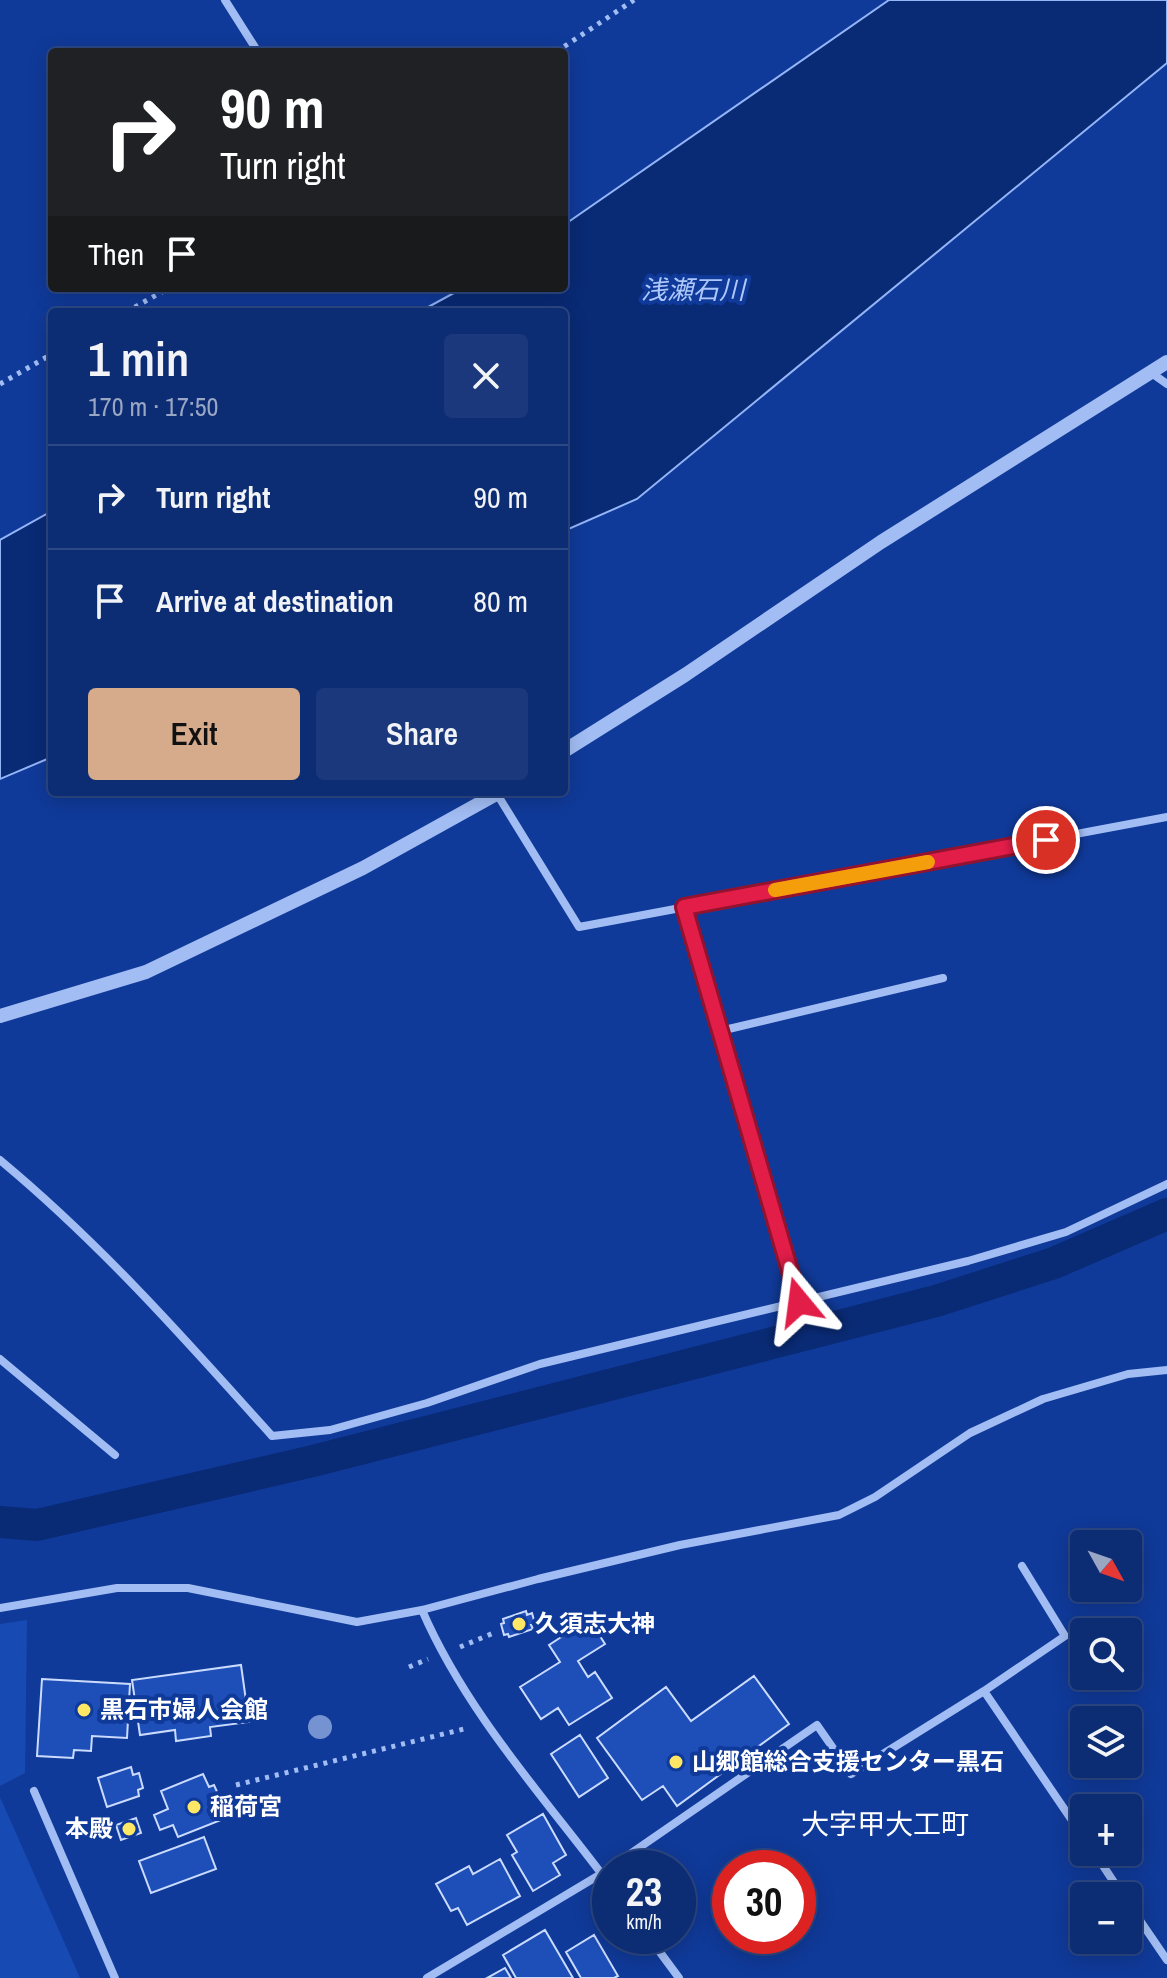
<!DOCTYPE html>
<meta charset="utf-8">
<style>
body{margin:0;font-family:"Archivo Narrow","Noto Sans JP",sans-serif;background:#1a387b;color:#f1f3f6;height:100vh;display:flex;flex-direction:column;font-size:30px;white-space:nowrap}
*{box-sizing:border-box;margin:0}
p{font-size:26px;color:#9aa7c4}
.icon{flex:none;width:44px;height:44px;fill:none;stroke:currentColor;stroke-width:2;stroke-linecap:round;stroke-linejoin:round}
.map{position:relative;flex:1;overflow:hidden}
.details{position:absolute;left:48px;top:308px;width:520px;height:488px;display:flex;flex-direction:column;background:#0c2c73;border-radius:8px;box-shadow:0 4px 20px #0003,0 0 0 2px #2c4885}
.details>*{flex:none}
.hud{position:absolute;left:48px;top:48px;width:520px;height:244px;border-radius:8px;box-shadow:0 4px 20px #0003,0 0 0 2px #2c4885;background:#202124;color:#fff;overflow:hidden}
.needle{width:52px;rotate:130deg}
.fabs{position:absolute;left:1070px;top:1530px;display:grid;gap:16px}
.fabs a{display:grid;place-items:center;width:72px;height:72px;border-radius:8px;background:#0c2c73;box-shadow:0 4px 20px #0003,0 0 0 2px #2c4885;font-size:40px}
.speed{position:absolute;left:592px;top:1850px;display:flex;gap:16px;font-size:40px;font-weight:700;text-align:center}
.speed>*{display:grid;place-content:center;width:104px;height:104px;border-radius:50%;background:#0c2c73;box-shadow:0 4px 20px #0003,0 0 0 2px #2c4885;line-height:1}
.speed small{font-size:20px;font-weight:400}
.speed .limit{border:12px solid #d22;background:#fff;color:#111}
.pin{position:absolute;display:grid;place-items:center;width:68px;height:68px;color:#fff;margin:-34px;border:4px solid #fff;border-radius:50%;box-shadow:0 2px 8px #0007}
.me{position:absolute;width:88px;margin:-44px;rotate:344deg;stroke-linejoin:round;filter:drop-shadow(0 0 6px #0008)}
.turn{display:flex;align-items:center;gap:28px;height:168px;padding:0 40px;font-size:36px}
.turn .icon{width:104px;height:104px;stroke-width:2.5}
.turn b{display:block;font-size:56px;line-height:68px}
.then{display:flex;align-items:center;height:76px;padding:0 40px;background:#0003;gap:16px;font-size:30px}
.round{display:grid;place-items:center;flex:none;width:84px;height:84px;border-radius:8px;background:#1a387b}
.headline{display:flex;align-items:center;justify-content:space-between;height:136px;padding:0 40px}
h1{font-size:48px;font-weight:600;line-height:60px}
.cta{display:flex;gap:16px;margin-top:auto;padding:16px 40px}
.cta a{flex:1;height:92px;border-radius:8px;background:#d6ab8b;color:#111;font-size:32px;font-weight:600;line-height:92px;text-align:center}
.cta a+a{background:#1a387b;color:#f1f3f6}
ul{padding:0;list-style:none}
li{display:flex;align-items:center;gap:24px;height:104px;padding:0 40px;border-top:2px solid #2c4885}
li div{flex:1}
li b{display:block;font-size:30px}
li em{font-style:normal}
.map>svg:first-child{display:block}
</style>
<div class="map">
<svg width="1167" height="1978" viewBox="0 0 1167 1978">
<rect width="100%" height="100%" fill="#103a99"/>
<!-- green -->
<path fill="#184ab4" d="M27,1620L25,1773L0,1786V1624Z
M0,1797L80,1978H0Z"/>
<!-- water -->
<path fill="#092a75" stroke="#94b5f8" stroke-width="2" d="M889,0H1167V63L637,499L564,531V312H419L463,288H564V225Z
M52,511V757L0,779V540Z"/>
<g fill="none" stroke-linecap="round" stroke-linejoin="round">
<!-- canal -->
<path stroke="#092a75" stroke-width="32" d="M0,1522L37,1525L313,1461L936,1301L1054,1263L1167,1214"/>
</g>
<!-- building -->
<path fill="#1e4fb9" stroke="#cadbfe" stroke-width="2" d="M526,1611L527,1615L532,1613L535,1624L531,1625L533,1629L509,1637L508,1634L504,1635L501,1624L504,1623L503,1619Z
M589,1619L605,1644L578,1661L588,1677L595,1672L612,1698L569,1725L558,1708L541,1719L520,1687L560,1662L549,1645Z
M241,1665L249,1722L210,1727L211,1736L176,1741L175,1730L140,1735L132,1680Z
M754,1676L789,1724L677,1806L663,1786L642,1800L597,1738L666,1687L691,1721Z
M42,1679L130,1684L127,1738L92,1736L91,1751L74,1750L73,1758L37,1756Z
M580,1735L608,1778L579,1797L551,1754Z
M131,1767L133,1775L139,1773L143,1788L138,1790L139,1796L107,1807L98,1778Z
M203,1774L209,1787L214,1785L223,1805L217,1808L221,1820L178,1837L173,1825L160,1830L154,1815L168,1809L161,1791Z
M543,1814L566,1855L553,1863L560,1875L533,1891L512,1855L517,1852L507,1835Z
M136,1818L141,1833L121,1840L116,1825Z
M204,1837L216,1869L151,1893L139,1861Z
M500,1859L520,1896L467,1925L458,1908L451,1911L436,1884L469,1866L473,1874Z
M545,1930L573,1978H516L503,1955Z
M594,1935L618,1976L614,1978H581L566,1952Z
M505,1968L511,1978H487Z"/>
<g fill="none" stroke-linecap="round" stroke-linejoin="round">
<!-- path -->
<path stroke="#a2bdf4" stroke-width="5" stroke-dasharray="4 6" stroke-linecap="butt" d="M556,52L634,0
M126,312L169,288
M0,384L52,354
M460,1647L496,1632
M409,1667L428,1659
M236,1785L468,1728"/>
<!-- minor -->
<path stroke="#a2bdf4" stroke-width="8" d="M225,0L258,52
M1150,372L1167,384
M497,794L579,927L1167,817
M684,907L799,1302
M720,1031L943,978
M0,1160C100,1243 185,1339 272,1436L330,1430L427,1403L540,1364L968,1261L1066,1232L1167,1184
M0,1359L115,1455
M0,1608L117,1588H188L357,1622L422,1610L538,1579L680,1545L839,1515L875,1497L970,1433L1043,1399L1128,1374L1167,1370
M422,1610C466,1712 544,1797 610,1885
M984,1691L1084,1838
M34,1791L115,1978
M1094,1852L1123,1896
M1128,1903L1167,1960
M648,1936L679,1978
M427,1978L601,1874L817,1725L851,1774L984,1691L1065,1636L1022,1566"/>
<!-- tertiary -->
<path stroke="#a2bdf4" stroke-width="14" d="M564,751L685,675L881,542L1167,362
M0,1016L146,972L363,868L500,792"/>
</g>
<!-- trees -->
<circle fill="#7693d1" cx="320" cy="1727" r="12"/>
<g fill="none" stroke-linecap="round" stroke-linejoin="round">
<defs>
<path id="route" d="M799,1302L684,907L1046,840"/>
</defs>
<!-- route casing -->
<use href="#route" stroke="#92132f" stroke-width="20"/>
<!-- route -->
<use href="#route" stroke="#e11d48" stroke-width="14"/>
<!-- slow -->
<path stroke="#f59e0b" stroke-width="14" d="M775,890L928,862"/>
</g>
<!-- markers -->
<g fill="#ffe766" stroke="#103a99" stroke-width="3">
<circle cx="519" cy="1624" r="8"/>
<circle cx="84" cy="1710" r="8"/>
<circle cx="676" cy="1762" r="8"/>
<circle cx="194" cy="1807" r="8"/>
<circle cx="129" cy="1829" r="8"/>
</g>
<g text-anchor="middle" stroke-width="8" stroke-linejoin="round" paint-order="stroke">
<!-- poi labels -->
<g font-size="24" font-weight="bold" fill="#fff" stroke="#103a99" text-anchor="start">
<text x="535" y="1632">久須志大神</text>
<text x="100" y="1718">黒石市婦人会館</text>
<text x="692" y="1770">山郷館総合支援センター黒石</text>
<text x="210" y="1815">稲荷宮</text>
<text x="113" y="1837" text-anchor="end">本殿</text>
</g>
<!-- water labels -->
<g font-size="26" font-style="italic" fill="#afc8fb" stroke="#103a99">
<text x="693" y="299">浅瀬石川</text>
</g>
<!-- quarter labels -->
<g font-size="28" fill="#fff" stroke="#103a99">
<text x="885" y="1834">大字甲大工町</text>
</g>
</g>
</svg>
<div class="fabs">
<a><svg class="needle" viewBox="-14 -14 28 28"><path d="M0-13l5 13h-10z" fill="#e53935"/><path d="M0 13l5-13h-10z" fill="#9aa7c4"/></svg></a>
<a><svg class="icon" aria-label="search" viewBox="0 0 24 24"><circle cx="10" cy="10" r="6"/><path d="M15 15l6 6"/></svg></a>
<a><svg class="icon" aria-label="layers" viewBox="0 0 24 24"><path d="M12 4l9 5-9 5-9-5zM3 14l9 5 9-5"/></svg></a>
<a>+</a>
<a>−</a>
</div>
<div class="speed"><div>23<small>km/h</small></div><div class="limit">30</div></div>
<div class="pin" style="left:1046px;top:840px;background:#d93025"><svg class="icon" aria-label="arrive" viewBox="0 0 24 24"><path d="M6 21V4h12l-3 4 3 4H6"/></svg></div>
<svg class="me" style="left:799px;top:1302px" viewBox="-20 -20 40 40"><path d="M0-17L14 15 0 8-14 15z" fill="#e11d48" stroke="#fff" stroke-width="4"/></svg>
<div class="hud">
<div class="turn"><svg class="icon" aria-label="right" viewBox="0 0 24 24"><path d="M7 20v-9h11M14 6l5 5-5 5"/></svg><div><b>90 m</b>Turn right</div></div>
<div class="then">Then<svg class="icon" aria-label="arrive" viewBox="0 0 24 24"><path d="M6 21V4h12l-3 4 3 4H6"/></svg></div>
</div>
<section class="details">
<div class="headline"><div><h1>1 min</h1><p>170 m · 17:50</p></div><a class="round"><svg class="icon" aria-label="close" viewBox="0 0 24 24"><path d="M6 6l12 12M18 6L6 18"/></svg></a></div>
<ul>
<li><svg class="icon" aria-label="right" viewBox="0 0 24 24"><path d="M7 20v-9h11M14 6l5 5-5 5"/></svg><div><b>Turn right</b></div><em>90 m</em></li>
<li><svg class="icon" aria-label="arrive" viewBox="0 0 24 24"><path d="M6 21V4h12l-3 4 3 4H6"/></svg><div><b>Arrive at destination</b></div><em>80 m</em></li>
</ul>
<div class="cta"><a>Exit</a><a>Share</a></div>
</section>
</div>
